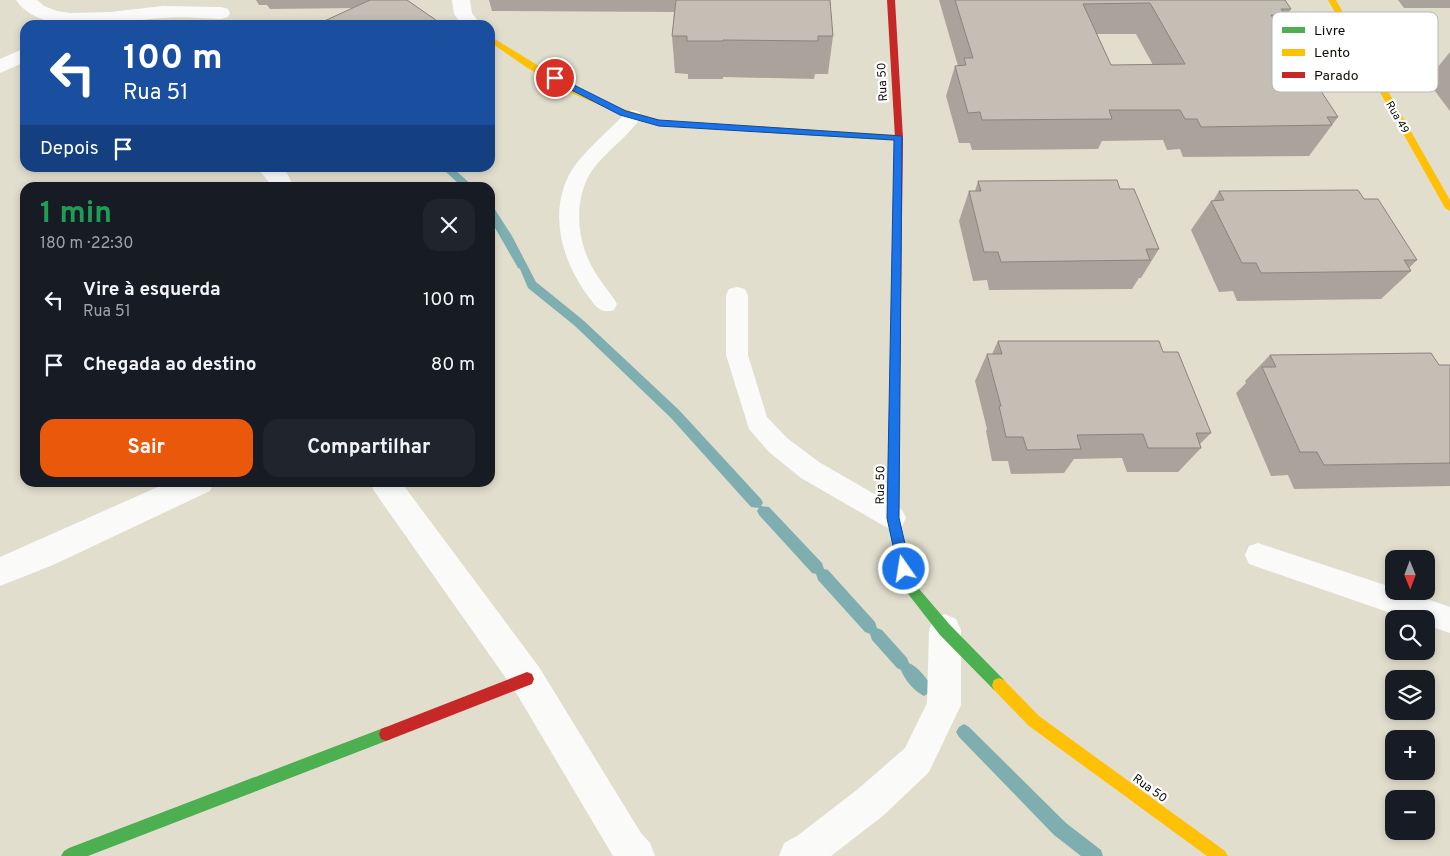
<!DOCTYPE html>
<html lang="pt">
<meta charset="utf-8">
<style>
body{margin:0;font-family:Overpass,sans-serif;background:#20242c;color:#f1f3f6;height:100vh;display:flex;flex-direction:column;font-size:19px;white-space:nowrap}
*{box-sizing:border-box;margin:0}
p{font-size:16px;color:#9ea1a6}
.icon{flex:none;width:28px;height:28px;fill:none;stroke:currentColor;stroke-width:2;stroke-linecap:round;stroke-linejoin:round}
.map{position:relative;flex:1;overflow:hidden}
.sheet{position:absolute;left:20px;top:182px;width:475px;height:305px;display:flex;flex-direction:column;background:#171b24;border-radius:15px;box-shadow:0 2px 8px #0003}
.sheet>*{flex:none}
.guide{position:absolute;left:20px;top:20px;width:475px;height:152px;border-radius:15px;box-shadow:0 2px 8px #0003;background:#1a4fa0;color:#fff;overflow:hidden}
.needle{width:32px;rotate:179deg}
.buttons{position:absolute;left:1385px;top:550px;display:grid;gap:10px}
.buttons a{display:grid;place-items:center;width:50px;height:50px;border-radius:10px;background:#171b24;box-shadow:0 2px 8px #0003;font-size:25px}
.pin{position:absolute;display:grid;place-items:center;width:42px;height:42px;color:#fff;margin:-21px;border:2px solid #fff;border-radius:50%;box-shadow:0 1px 5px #0007}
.me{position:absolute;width:55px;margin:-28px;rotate:347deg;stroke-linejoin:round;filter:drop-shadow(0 0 4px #0008)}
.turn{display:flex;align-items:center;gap:18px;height:105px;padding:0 20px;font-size:22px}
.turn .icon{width:65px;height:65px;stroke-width:2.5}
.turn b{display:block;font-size:35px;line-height:42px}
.then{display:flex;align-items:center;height:48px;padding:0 20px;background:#0003;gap:10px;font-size:19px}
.round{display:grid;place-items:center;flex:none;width:52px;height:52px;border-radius:15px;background:#20242c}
.summary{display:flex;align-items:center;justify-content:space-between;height:85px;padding:0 20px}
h1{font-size:30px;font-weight:700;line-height:38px;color:#1e9e55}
.button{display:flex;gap:10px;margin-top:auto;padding:10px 20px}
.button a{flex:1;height:58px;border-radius:15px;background:#ea580c;color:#fff;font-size:20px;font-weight:700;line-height:58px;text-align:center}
.button a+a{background:#20242c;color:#f1f3f6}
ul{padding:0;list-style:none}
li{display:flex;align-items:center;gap:15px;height:65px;padding:0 20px}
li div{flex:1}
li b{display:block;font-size:19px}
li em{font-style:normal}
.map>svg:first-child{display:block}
</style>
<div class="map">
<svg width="1450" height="856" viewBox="0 0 1450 856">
<rect width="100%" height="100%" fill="#e1dece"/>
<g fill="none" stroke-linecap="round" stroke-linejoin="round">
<!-- stream -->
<path fill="#7eaeaf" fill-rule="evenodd" d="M442,168H453L475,188H463Z
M490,207L494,208L512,236L536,282L583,320L679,410L761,499L763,503L761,506L769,507L822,563L824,569L828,570L875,622L877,628L882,630L907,658L909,663C918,667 928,679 932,688L929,693L924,696C915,692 904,679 901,670L897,668L872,640L870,634L865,632L818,580L816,574L812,573L759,515L757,511L759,508L751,507L671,418L575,326L528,288L520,269L518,268L490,219Z
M964,724L969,727L1066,823L1101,850L1103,856H1081L1054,835L959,737L956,732L959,727Z"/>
<!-- lane -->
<path fill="#fafaf8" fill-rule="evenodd" d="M633,110L639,112L642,116C630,134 611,148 597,164C572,193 575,240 595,272C601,283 611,293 617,304L614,310C598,315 594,303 585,292C559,255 547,203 576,164C591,145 610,129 627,112Z
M737,287L745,289L748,295V355L767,417L787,438L819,462L902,510L906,518L902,526L893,530L884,526L801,478L769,452L749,429L726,355V295L729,289Z
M1258,543L1394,588V591H1404L1450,607V633L1426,625V619H1408L1249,564L1245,555L1249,546Z"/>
<!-- street -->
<path fill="#fafaf8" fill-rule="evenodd" d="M16,0H37L44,6L57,11L71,13L110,12L163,6L221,7L228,9L230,13L228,17L221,19C202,18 182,16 163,18C123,20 43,40 16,0Z
M452,0H470L472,13L481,25H462L454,14Z
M25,48V62L0,73V59Z
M257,168H281L287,173L294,188H272L269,182Z
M169,482H214L210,491L53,565L0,586V557Z
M370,482H401L539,667L641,833L650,843L655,856H613L515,691L374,491Z
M945,614L956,619L961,630V705L929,772L884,815L831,856H779L784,843L797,836L858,789L905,748L927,703L929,630L934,619Z"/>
<!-- fast -->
<path fill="#4caf50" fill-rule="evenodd" d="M895,374L899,375L900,378L899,518L914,583L950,625L1004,680L1006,685L1004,690L999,692L994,690L940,635L902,586L887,518L890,378L891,375Z
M386,727L391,729L393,734L391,739L386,741L88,856H61L64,851L69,848Z"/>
<!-- slow -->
<path fill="#ffc107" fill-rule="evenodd" d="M1328,0H1336L1450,200V211L1445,208Z
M490,36L573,87L617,107L659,120L899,135L903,138L899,141L659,126L611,110L567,91L526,67L490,42Z
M999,678L1004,680L1039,716L1225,851L1228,856H1207L1029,726L994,690L992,685L994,680Z"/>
<!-- jam -->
<path fill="#c62828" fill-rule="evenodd" d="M887,0H895L903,138L900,378L899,381H891L890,378L895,138Z
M527,672L532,674L534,679L532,684L386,741L381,739L379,734L381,729Z"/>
</g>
<!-- wall -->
<path fill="#a9a39b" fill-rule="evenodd" d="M256,0H407L443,25H321L320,23L354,8L270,9L267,5H259Z
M489,0H830L833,36L828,74H815L814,79L723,77V79H688V74L675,73L672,36L674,12L492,11Z
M939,0H1285L1291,9L1279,28L1338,117L1309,156L1183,157L1180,149L1167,150L1163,140L1102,141L1098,149L972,150L970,143H959L946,96L955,66H958ZM1097,34H1136L1153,65H1111Z
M1398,0H1450V8H1404Z
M1450,52V111L1428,82L1435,75L1433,73Z
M978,181L1159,249L1141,278H1139L1132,289L989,290L987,280L973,281L959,221L969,191H975Z
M1219,191L1364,199L1417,260L1409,268L1411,271L1381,299L1237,301L1233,291L1219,292L1191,230L1211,201H1213Z
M998,341L1163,352L1211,433L1200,444L1201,448L1178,472H1127L1122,458L1074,459L1064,473L1011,474L1008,461H992L986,431L987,429L975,381L987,354H992Z
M1270,355L1439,365H1450V486L1294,489L1288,475L1271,476L1236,393L1246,383L1245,381Z"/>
<!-- building -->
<path fill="#c4beb4" stroke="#89857e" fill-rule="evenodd" d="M370,0H407L443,25H323L320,23Z
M676,0H830L833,36H818V41L723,40V41H687V36H672Z
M955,0H1285L1291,9H1281L1285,15H1271L1338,117H1327L1332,125L1201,127L1197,119H1185L1180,110H1109L1112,119L982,120L980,112L968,113L955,66L966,65L964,58H973ZM1150,3L1185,64L1111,65L1083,4Z
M1117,180L1120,189H1134L1159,249H1146L1150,260L1001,262L998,252H984L969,191H981L978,181Z
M1358,190L1364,199H1378L1417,260H1404L1411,271L1261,273L1256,263H1242L1211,201L1224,200L1219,191Z
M998,341H1159L1163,352H1178L1211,433H1196L1201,448H1148L1143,434L1077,435L1081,449L1027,450L1023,437H1006L999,406H1001L987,354H1002Z
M1431,353L1439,365H1450V463L1324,465L1317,452H1300L1262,367H1276L1270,355Z"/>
<!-- route -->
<path fill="#1a73e8" stroke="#114b97" d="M552,77H558L626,111L659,120L902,136L899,518L911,569L909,573L904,575L900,573L898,569L887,518L894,140L659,126L620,115L552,80Z"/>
<g text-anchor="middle" stroke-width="4.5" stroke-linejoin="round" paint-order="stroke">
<!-- far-street labels -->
<g font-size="11" fill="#0e0c04" stroke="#fff">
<text transform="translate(1398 117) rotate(60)" y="4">Rua 49</text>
</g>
<!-- street labels -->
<g font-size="12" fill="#0e0c04" stroke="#fff">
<text transform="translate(882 82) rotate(-93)" y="4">Rua 50</text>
<text transform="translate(880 485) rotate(-89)" y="4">Rua 50</text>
<text transform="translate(1150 788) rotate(36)" y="4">Rua 50</text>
</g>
</g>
<!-- legend -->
<rect x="1272" y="12" width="166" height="80" rx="8" fill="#fff" stroke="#b7b6b4" stroke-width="1"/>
<rect x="1282" y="27" width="23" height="6" fill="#4caf50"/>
<rect x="1282" y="49" width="23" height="7" fill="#ffc107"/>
<rect x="1282" y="72" width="23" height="6" fill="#c62828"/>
<g font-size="14" fill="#0e0c04">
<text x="1314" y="35">Livre</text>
<text x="1314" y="57">Lento</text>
<text x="1314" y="80">Parado</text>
</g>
</svg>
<div class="buttons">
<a><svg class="needle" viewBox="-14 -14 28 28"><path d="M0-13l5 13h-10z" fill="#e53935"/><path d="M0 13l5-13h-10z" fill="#9ea1a6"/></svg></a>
<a><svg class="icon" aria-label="search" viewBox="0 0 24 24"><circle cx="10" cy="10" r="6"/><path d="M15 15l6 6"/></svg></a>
<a><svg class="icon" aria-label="layers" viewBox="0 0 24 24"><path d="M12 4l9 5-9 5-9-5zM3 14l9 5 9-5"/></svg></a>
<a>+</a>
<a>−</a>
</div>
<div class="pin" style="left:555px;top:78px;background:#d93025"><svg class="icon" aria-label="arrive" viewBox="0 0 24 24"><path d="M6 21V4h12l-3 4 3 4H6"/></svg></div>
<svg class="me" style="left:904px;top:569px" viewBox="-20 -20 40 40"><circle r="17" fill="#1a73e8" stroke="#fff" stroke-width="3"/><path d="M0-11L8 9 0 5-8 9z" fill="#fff"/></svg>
<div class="guide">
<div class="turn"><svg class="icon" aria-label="left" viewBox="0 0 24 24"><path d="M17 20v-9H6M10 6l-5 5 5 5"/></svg><div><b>100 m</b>Rua 51</div></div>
<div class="then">Depois<svg class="icon" aria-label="arrive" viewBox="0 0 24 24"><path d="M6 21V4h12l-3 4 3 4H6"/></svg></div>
</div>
<section class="sheet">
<div class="summary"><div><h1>1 min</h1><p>180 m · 22:30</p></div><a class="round"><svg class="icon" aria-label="close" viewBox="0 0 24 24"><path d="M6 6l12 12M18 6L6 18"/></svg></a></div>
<ul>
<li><svg class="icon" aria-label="left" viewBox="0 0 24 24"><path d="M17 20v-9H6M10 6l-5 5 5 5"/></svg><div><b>Vire à esquerda</b><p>Rua 51</p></div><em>100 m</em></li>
<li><svg class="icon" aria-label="arrive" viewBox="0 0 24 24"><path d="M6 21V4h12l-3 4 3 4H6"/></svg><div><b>Chegada ao destino</b></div><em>80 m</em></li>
</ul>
<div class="button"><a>Sair</a><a>Compartilhar</a></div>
</section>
</div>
